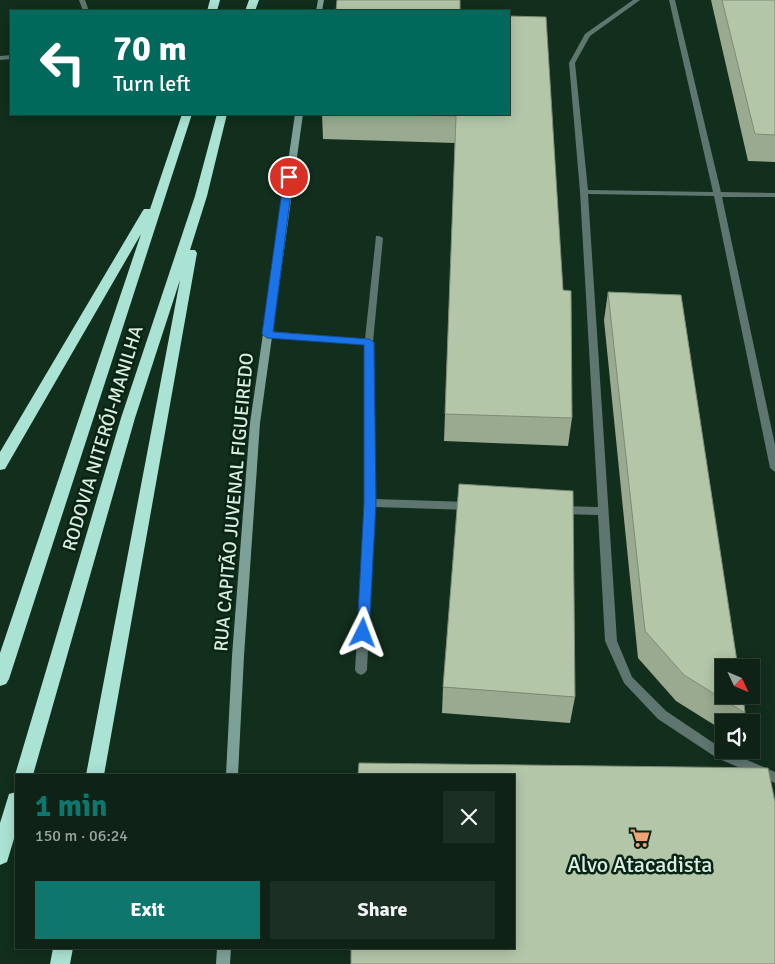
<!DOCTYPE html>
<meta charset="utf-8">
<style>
body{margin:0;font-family:Signika,sans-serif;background:#1c2f23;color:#f1f3f6;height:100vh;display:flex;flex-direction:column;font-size:19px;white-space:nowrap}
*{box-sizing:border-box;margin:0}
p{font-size:16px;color:#9ba4a1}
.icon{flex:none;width:28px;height:28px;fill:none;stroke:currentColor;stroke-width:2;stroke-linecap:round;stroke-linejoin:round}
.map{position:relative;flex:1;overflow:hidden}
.details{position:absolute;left:15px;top:774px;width:500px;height:175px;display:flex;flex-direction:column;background:#0e2216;border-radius:0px;box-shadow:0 2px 12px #0003,0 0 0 1px #2e3f35}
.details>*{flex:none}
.hud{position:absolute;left:10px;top:10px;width:500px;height:105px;border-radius:0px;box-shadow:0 2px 12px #0003,0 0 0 1px #2e3f35;background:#00695c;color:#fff;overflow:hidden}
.needle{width:32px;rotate:134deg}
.fabs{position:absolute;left:715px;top:659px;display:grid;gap:10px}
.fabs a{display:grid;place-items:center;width:45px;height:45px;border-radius:0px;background:#0e2216;box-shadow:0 2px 12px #0003,0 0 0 1px #2e3f35;font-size:25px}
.pin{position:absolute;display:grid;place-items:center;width:42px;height:42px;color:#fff;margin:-21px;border:2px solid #fff;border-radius:50%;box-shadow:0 1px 5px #0007}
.me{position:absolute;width:55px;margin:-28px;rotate:3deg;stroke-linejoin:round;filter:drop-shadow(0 0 4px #0008)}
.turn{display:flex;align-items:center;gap:18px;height:105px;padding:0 20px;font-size:22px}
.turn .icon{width:65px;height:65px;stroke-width:2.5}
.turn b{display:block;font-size:35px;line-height:42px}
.round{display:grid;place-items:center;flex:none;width:52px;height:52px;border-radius:0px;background:#1c2f23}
.overview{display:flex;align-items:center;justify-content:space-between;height:85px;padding:0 20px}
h1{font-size:30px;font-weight:800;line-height:38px;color:#0f766e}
.cta{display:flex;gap:10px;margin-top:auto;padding:10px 20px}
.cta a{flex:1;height:58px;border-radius:0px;background:#0f766e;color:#fff;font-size:20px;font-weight:800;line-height:58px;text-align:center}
.cta a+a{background:#1c2f23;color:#f1f3f6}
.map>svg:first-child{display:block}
</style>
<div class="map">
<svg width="775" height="964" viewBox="0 0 775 964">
<rect width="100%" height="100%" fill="#122e1d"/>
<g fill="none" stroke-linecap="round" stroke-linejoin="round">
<!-- lane -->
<path fill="#5f756f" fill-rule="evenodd" d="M79,0H85L89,11H83Z
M633,0H640L590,36L575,63L588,190L713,192L669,0H675L721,192L775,193V197H722L775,445V472L770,468L714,196L588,194L617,641L632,677L666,711L724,750L775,772V783L717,758L658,719L624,683L605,641L598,515L561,514L557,513L556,510L557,507L561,506L598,507L580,192L569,63L585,34Z
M376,236H379L383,238L373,342L375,499L469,502L473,503L474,506L473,509L469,510L375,507L367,670L365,673L361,675L357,673L355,670L365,503V345L267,337L263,334L267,331L365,339Z"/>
<!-- street -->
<path fill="#5f756f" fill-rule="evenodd" d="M11,55V59L0,60V56Z"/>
<!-- secondary -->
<path fill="#7ea197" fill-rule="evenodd" d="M318,0H324L322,11H316Z
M295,114H303L260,423L244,656L238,775H226L232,656L250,423Z
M217,948H231L230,964H216Z"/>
<!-- highway -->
<path fill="#aae2d3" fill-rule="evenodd" d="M210,0H220L217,11H207Z
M249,0H259L255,11H245Z
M182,114H192L9,679L6,684L0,686V653L141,234L5,469L0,470V452L142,212L144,209H150Z
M217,114H227L207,196L190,250H195L197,253L104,775H86L180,280L135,418L33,775H16V778L15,775L121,418L195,196Z
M16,792V832L7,862L0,865V823L9,794Z
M53,948H73L70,964H50Z"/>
</g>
<!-- wall -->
<path fill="#9aaa90" d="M711,0H775V162L748,161Z
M322,114H509L563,290L572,418L568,446L444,441L455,143L323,139Z
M608,292L745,713L742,722H724V731L676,701L638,658L604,320Z
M443,687L575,697L570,723L442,713Z"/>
<!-- building -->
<path fill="#b3c6a8" stroke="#7d8b76" d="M337,0H460V11H336Z
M722,0H775V135L755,134Z
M509,16L546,17L563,290L571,291L572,418L445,414L456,116L354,114H509Z
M608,292L681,295L738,668H724V695H743L745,713L684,675L645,631Z
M459,484L573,491L575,697L443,687Z
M359,763L768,768L775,802V964H351V948H514V775H358Z"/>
<!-- route -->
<path fill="#1a73e8" stroke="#114b97" d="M289,174L293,177L273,332L369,339L374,342L376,503L369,633L367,636L363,638L358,636L357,633L364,503V345L267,338L262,334L284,177Z"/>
<!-- icons -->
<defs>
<symbol id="supermarket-bare" viewBox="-9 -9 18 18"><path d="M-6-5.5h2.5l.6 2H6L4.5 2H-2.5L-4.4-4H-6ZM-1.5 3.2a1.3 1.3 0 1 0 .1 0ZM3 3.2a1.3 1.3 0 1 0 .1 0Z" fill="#f0a279" stroke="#082414" stroke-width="2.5" paint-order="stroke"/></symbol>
</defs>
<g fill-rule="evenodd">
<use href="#supermarket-bare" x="626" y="824" width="28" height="28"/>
</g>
<g text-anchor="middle" stroke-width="5" stroke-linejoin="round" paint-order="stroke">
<!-- street labels -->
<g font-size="19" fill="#dcede1" stroke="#082414">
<text transform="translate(102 438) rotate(-73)" y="7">RODOVIA NITERÓI-MANILHA</text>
<text transform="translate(233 502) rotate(-85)" y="7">RUA CAPITÃO JUVENAL FIGUEIREDO</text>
</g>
<!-- near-poi labels -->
<g font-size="22" fill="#dcede1" stroke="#082414">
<text x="640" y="872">Alvo Atacadista</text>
</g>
</g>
</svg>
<div class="fabs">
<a><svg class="needle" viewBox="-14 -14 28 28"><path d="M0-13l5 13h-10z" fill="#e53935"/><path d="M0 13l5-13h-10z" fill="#9ba4a1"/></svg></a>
<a><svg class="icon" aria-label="sound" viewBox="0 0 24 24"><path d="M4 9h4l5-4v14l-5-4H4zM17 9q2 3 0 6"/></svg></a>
</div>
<div class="pin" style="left:289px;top:177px;background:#d93025"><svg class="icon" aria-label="arrive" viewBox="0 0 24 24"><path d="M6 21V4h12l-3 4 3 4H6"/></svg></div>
<svg class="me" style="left:363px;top:633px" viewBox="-20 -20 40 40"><path d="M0-17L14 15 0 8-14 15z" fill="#1a73e8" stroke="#fff" stroke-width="4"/></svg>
<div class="hud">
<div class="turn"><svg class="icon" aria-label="left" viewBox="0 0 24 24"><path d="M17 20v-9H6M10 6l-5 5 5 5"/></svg><div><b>70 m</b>Turn left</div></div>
</div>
<section class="details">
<div class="overview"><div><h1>1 min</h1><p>150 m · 06:24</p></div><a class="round"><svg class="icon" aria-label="close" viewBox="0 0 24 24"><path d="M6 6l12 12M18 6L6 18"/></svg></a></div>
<div class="cta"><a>Exit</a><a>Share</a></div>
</section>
</div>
